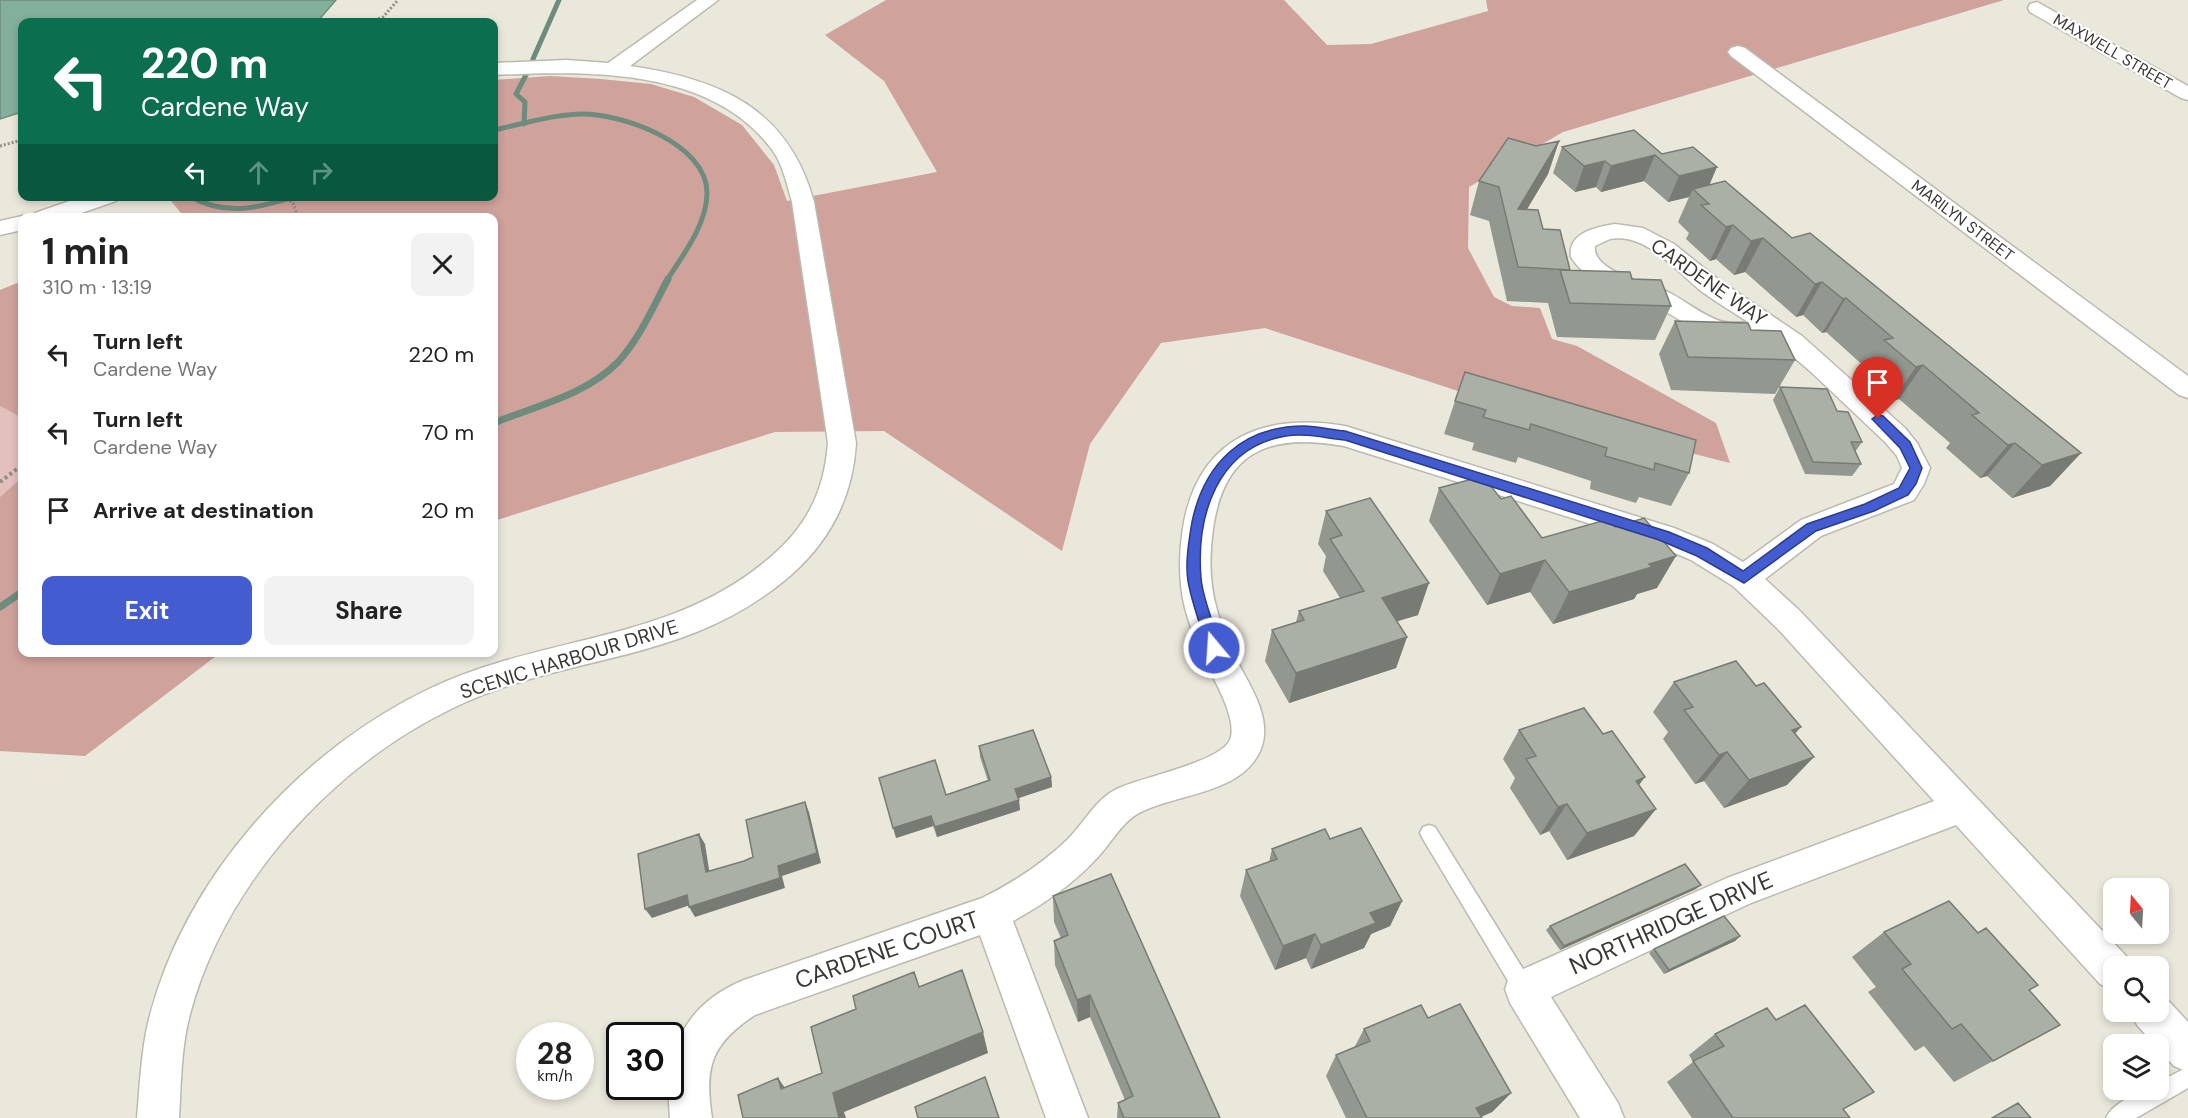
<!DOCTYPE html>
<meta charset="utf-8">
<style>
body{margin:0;font-family:"DM Sans",sans-serif;background:#f2f2f2;color:#222;height:100vh;display:flex;flex-direction:column;font-size:22px;white-space:nowrap}
*{box-sizing:border-box;margin:0}
p{font-size:20px;color:#767676}
.icon{flex:none;width:33px;height:33px;fill:none;stroke:currentColor;stroke-width:2;stroke-linecap:round;stroke-linejoin:round}
.map{position:relative;flex:1;overflow:hidden}
.details{position:absolute;left:18px;top:213px;width:480px;height:444px;display:flex;flex-direction:column;background:#fff;border-radius:12px;box-shadow:0 3px 9px #0003}
.details>*{flex:none}
.hud{position:absolute;left:18px;top:18px;width:480px;height:183px;border-radius:12px;box-shadow:0 3px 9px #0003;background:#0b6e4f;color:#fff;overflow:hidden}
.needle{width:39px;rotate:342deg}
.buttons{position:absolute;left:2103px;top:878px;display:grid;gap:12px}
.buttons a{display:grid;place-items:center;width:66px;height:66px;border-radius:12px;background:#fff;box-shadow:0 3px 9px #0003;font-size:30px}
.speed{position:absolute;left:516px;top:1022px;display:flex;gap:12px;font-size:30px;font-weight:700;text-align:center}
.speed>*{display:grid;place-content:center;width:78px;height:78px;border-radius:50%;background:#fff;box-shadow:0 3px 9px #0003;line-height:1}
.speed small{font-size:15px;font-weight:400}
.speed .limit{border:3px solid #111;border-radius:9px;background:#fff;color:#111}
.pin{position:absolute;display:grid;place-items:center;width:51px;height:51px;color:#fff;margin:-62px -26px;border-radius:50% 50% 50% 0;rotate:-45deg;box-shadow:0 0 6px #0007}
.pin .icon{rotate:45deg}
.me{position:absolute;width:66px;margin:-33px;rotate:342deg;stroke-linejoin:round;filter:drop-shadow(0 0 4px #0008)}
.turn{display:flex;align-items:center;gap:21px;height:126px;padding:0 24px;font-size:27px}
.turn .icon{width:78px;height:78px;stroke-width:2.5}
.turn b{display:block;font-size:42px;line-height:51px}
.lanes{display:flex;align-items:center;height:57px;padding:0 24px;background:#0003;justify-content:center;gap:30px;direction:ltr}
.lanes .off{opacity:.35}
.round{display:grid;place-items:center;flex:none;width:63px;height:63px;border-radius:12px;background:#f2f2f2}
.overview{display:flex;align-items:center;justify-content:space-between;height:102px;padding:0 24px}
h1{font-size:36px;font-weight:700;line-height:45px}
.cta{display:flex;gap:12px;margin-top:auto;padding:12px 24px}
.cta a{flex:1;height:69px;border-radius:12px;background:#435dd1;color:#fff;font-size:24px;font-weight:700;line-height:69px;text-align:center}
.cta a+a{background:#f2f2f2;color:#222}
ul{padding:0;list-style:none}
li{display:flex;align-items:center;gap:18px;height:78px;padding:0 24px}
li div{flex:1}
li b{display:block;font-size:22px}
li em{font-style:normal}
.map>svg:first-child{display:block}
</style>
<div class="map">
<svg width="2188" height="1118" viewBox="0 0 2188 1118">
<rect width="100%" height="100%" fill="#eae7db"/>
<!-- green -->
<path fill="#e3c0bb" d="M0,406L22,418V477L0,497Z"/>
<!-- forest -->
<path fill="#cfa29c" d="M886,0H1284L1327,45L1371,44L1488,11L1486,0H2004L1563,132L1469,187L1468,248L1494,297L1512,306L1540,308L1552,339L1577,346L1716,423L1730,463L1501,405L1265,328L1161,343L1090,444L1062,551L884,431L775,432L494,521V218L184,217L168,197L494,196V80L550,76L601,79L651,84L694,97L742,125L774,165L787,201L937,172L884,81L825,35Z
M22,281V418L0,406V290Z
M22,477V652L220,653L85,756L0,751V497Z"/>
<!-- water -->
<path fill="#84af9c" stroke="#6e8c7d" stroke-width="1.5" d="M0,0H336L317,22H22V112L0,119Z"/>
<g fill="none" stroke-linecap="round" stroke-linejoin="round">
<!-- stream-far1 -->
<path stroke="#6e8c7d" stroke-width="5" d="M533,59L559,0
M524,124L525,102L516,94L527,73
M494,130C522,124 551,115 580,114C621,113 707,143 707,193C707,224 683,255 667,280
M190,196C225,217 260,208 296,196"/>
<!-- stream -->
<path stroke="#6e8c7d" stroke-width="7" d="M494,423C535,406 586,395 618,362C640,338 653,307 668,279
M0,607L22,592"/>
<defs>
<path id="lane" d="M1429,825L1435,827L1531,982L1534,989L1531,996L1524,999L1517,996L1423,839L1420,833L1423,827Z
M2188,1067V1088L2136,1118H2106C2112,1103 2142,1089 2158,1089V1082Z"/>
<path id="street" d="M697,0H718L630,66C720,79 788,108 814,202L856,443C853,495 831,540 791,575C688,665 570,652 455,707C333,765 225,883 190,1014C181,1048 181,1084 179,1118H137C140,1085 141,1051 149,1019C185,877 300,750 431,688C542,635 669,643 767,560C806,528 824,493 828,443L792,202C787,185 783,165 773,151C712,66 585,71 494,75V63L567,60L608,63Z
M2037,2L2188,86V100L2181,98L2030,12L2028,8L2030,4Z
M1738,46L1745,48L2188,376V398L2179,395L1731,56L1728,52L1731,48Z
M84,196H119L116,201L67,218H32L35,213Z
M22,216L28,218H22V230L0,235V221Z
M1615,224L1643,228L1674,244L1719,280L1802,336L1905,428L1917,443L1930,468L1924,484L1914,500L1821,536L1765,579L1800,611L2128,958L2131,966H2114V990L2100,984L1956,825L1751,903L1551,997L1618,1103L1624,1118H1580L1510,1003L1505,989L1510,975L1727,878L1934,801L1778,629L1733,586L1691,560L1654,544L1344,446C1270,433 1224,450 1213,529C1209,557 1209,583 1217,610C1221,625 1226,639 1233,653C1246,680 1272,714 1262,746C1246,793 1181,793 1143,811C1122,820 1112,843 1096,859C1072,885 1044,904 1013,921L1088,1118H1046L980,935L755,1015C711,1044 704,1067 712,1118H670L668,1086H670C670,1035 697,999 744,980L982,898C1014,882 1042,864 1068,839C1085,822 1096,798 1119,788C1143,777 1220,762 1230,740C1239,717 1209,672 1200,651C1194,637 1189,623 1185,608C1178,580 1179,551 1184,522C1201,436 1265,413 1345,426L1674,528L1713,544L1743,562L1801,520L1894,484L1902,468L1897,456L1885,442L1810,371L1770,337C1755,338 1739,341 1724,338C1697,333 1677,317 1653,305C1625,290 1589,287 1571,257C1567,233 1596,227 1615,224ZM1610,239C1647,233 1675,270 1701,291C1716,302 1733,312 1748,322C1739,323 1729,324 1720,321C1702,315 1687,302 1670,293C1652,284 1591,272 1595,246Z
M2158,995L2165,997L2188,1022V1072L2174,1066L2158,1049V1044H2154L2137,1025L2131,1011H2158Z"/>
</defs>
<!-- lane casing -->
<use href="#lane" stroke="#bcbaaf" stroke-width="3"/>
<!-- street casing -->
<use href="#street" stroke="#bcbaaf" stroke-width="3"/>
<!-- path-far1 -->
<path stroke="#918f87" stroke-width="3" stroke-dasharray="2 2" stroke-linecap="butt" d="M371,22L383,17L398,0
M0,146L22,140
M283,196L293,203L298,218"/>
<!-- path -->
<path stroke="#918f87" stroke-width="4" stroke-dasharray="3 3" stroke-linecap="butt" d="M0,482L22,465"/>
<!-- lane -->
<use href="#lane" fill="#fff" fill-rule="evenodd"/>
<!-- street -->
<use href="#street" fill="#fff" fill-rule="evenodd"/>
</g>
<!-- wall -->
<path fill="#92978f" d="M1559,141L1548,174L1527,209L1543,229L1570,271L1632,279L1671,306L1655,340L1557,337L1548,303L1507,301L1489,221L1470,215L1479,181L1536,146Z
M1562,147L1662,154L1792,238L2081,453L2050,486L2012,498L1987,476L1980,478L1946,448L1950,443L1899,399L1892,401L1862,374L1866,368L1826,332L1822,333L1803,315L1796,317L1745,272L1734,275L1716,259L1710,261L1686,239L1689,233L1678,222L1689,197L1668,202L1644,181L1601,192L1596,187L1575,192L1553,173Z
M1675,321L1751,330L1795,360L1775,394L1671,390L1659,354Z
M1465,372L1689,473L1671,506L1639,497L1636,503L1590,489L1591,481L1518,457L1516,463L1472,450L1474,443L1444,434L1455,401Z
M1780,387L1837,411L1862,442L1855,452L1861,464L1852,476L1805,474L1773,400Z
M1439,488L1501,499L1542,538L1657,588L1637,594L1634,599L1553,624L1530,592L1487,605L1429,521Z
M1326,511L1418,615L1397,621L1407,637L1396,668L1289,703L1265,661L1272,630L1296,622L1299,611L1340,598L1323,571L1326,556L1318,544Z
M1674,682L1795,734L1787,785L1724,808L1704,781L1695,784L1663,739L1668,732L1653,712Z
M1519,730L1639,785L1656,809L1634,836L1567,860L1549,831L1540,835L1510,788L1515,778L1503,759Z
M979,746L1051,777L1052,787L1018,798L1020,810L937,837L933,826L896,838L946,795L988,781L980,757Z
M1330,839L1402,901L1390,926L1371,934L1364,948L1311,969L1306,958L1275,970L1240,896L1246,870L1269,862L1272,849Z
M1696,889L1560,950L1546,930L1550,926Z
M1053,896L1220,1118H1117L1118,1103L1125,1100L1090,1017L1078,1022L1055,965L1054,941L1061,938L1054,922Z
M1884,932L2029,991L2060,1025L1954,1082L1924,1046L1915,1051L1868,992L1876,987L1852,957Z
M1740,936L1735,941L1664,974L1649,953L1654,949Z
M1428,1018L1511,1093L1492,1112L1481,1117L1482,1118H1346L1326,1076L1336,1055L1354,1048L1364,1029Z
M1715,1034L1843,1109L1850,1118H1692L1667,1082L1693,1062L1689,1055Z"/>
<!-- shaded-wall -->
<path fill="#777b74" d="M1559,141L1548,174L1511,236L1518,209Z
M1655,155L1644,181L1601,192L1611,166Z
M1605,161L1596,187L1575,192L1584,166Z
M1717,167L1706,193L1693,189L1689,197L1668,202L1679,176Z
M1733,225L1716,259L1710,261L1726,227Z
M1763,238L1745,272L1734,275L1751,241Z
M1822,282L1803,315L1796,317L1815,284Z
M1846,298L1826,332L1822,333L1843,299Z
M1923,365L1899,399L1892,401L1916,367Z
M2015,443L1987,476L1980,478L2008,445Z
M2081,453L2050,486L2012,498L2042,465Z
M1676,556L1657,588L1637,594L1634,599L1553,624L1569,592L1649,564Z
M1545,560L1530,592L1487,605L1500,574Z
M1429,583L1418,615L1372,629L1382,598Z
M1407,637L1396,668L1289,703L1296,673Z
M1801,727L1775,756L1792,730Z
M1727,752L1704,781L1695,784L1719,755Z
M1814,757L1787,785L1724,808L1749,780Z
M1051,777L1052,787L1016,799L1015,789Z
M1645,777L1624,805L1636,781Z
M1019,800L1020,810L937,837L935,827Z
M805,802L809,812L821,863L782,876L785,888L695,917L689,907L778,866Z
M1567,804L1549,831L1540,835L1558,807Z
M1656,809L1634,836L1567,860L1587,833Z
M931,816L933,826L896,838L893,828Z
M699,834L705,844L711,882L706,872Z
M1701,885L1696,889L1560,950L1564,946Z
M687,895L693,904L652,918L645,909Z
M1402,901L1390,926L1371,934L1364,948L1311,969L1321,945L1370,913Z
M1315,934L1306,958L1275,970L1283,946Z
M1740,936L1735,941L1664,974L1669,970Z
M1090,995V1017L1078,1022L1077,1000Z
M983,1032L988,1053L844,1112L846,1118H839L833,1093Z
M778,1078L792,1098L781,1089Z
M1511,1093L1492,1112L1478,1118L1476,1108Z"/>
<!-- building -->
<path fill="#aab0a6" stroke="#777b74" stroke-width="1.5" d="M1634,130L1662,154L1693,147L1717,167L1679,176L1655,155L1611,166L1605,161L1584,166L1562,147Z
M1508,138L1536,146L1559,141L1518,209L1538,210L1543,229L1560,230L1570,270L1518,267L1499,187L1479,181Z
M1725,181L1792,238L1810,233L2081,453L2042,465L2015,443L2008,445L1972,415L1979,413L1923,365L1916,367L1884,340L1893,338L1846,298L1843,299L1822,282L1815,284L1763,238L1751,241L1733,225L1726,227L1701,205L1709,204L1693,189Z
M1560,270L1630,272L1632,279L1661,280L1671,306L1570,303Z
M1675,321L1748,323L1751,330L1781,331L1795,360L1688,357Z
M1465,372L1696,440L1689,473L1655,463L1654,470L1605,456L1607,448L1531,424L1529,430L1483,417L1486,410L1455,401Z
M1780,387L1827,389L1837,411L1848,412L1862,442H1851L1861,464L1813,462Z
M1483,476L1501,499L1511,496L1542,538L1609,519L1615,527L1644,518L1676,556L1649,564L1652,567L1569,592L1545,560L1500,574L1439,488Z
M1370,498L1429,583L1382,598L1407,637L1296,673L1272,630L1304,620L1299,611L1364,591L1330,539L1342,535L1326,511Z
M1736,661L1756,686L1764,683L1801,727L1792,730L1814,757L1749,780L1727,752L1719,755L1684,710L1693,707L1674,682Z
M1584,708L1603,734L1612,731L1645,777L1636,781L1656,809L1587,833L1567,804L1558,807L1526,759L1536,756L1519,730Z
M1033,730L1051,777L1015,789L1019,800L954,821L935,827L931,816L893,828L879,778L935,760L946,795L990,780L979,746Z
M805,802L817,853L778,866L780,878L689,907L687,895L645,909L638,854L699,834L706,872L744,861L753,857L746,820Z
M1361,828L1402,901L1370,913L1376,923L1321,945L1315,934L1283,946L1246,870L1277,859L1272,849L1325,829L1330,839Z
M1685,864L1701,885L1564,946L1550,926Z
M1111,874L1220,1118H1124L1118,1103L1133,1096L1090,995L1077,1000L1054,941L1068,935L1053,896Z
M1949,901L1978,933L1986,928L2038,985L2029,990L2060,1025L1993,1061L1961,1024L1952,1029L1902,969L1911,964L1884,932Z
M1724,916L1740,936L1669,970L1654,949Z
M962,970L983,1032L833,1093L839,1118H743L738,1095L778,1078L781,1089L822,1073L811,1027L856,1009L853,996L914,972L919,987Z
M1460,1004L1511,1093L1476,1108L1482,1118H1367L1336,1055L1370,1041L1364,1029L1421,1005L1428,1018Z
M1805,1005L1874,1092L1843,1109L1850,1118H1733L1693,1061L1724,1046L1715,1034L1767,1008L1776,1020Z
M985,1077L999,1118H918L915,1107Z
M2018,1103L2031,1118H1992Z"/>
<!-- route -->
<path fill="#435dd1" stroke="#2c3c88" stroke-width="1.5" d="M1878,415L1883,416L1910,442L1922,468L1916,484L1908,495L1874,511L1816,531L1744,583L1697,556L1659,540L1345,440C1325,438 1305,433 1286,436C1217,447 1196,516 1201,578C1203,601 1215,626 1221,648L1219,652H1209L1207,648C1201,626 1192,604 1188,581C1185,563 1189,540 1192,522C1204,464 1242,426 1304,426C1317,426 1332,430 1345,431L1669,532L1707,548L1743,571L1807,524L1865,504L1899,488L1910,468L1900,448L1872,419Z"/>
<g text-anchor="middle" stroke-width="4.5" stroke-linejoin="round" paint-order="stroke">
<!-- far-street labels -->
<g font-size="16" fill="#3a3935" stroke="#fff">
<text transform="translate(2113 51) rotate(30)" y="6">MAXWELL STREET</text>
<text transform="translate(1963 220) rotate(37)" y="6">MARILYN STREET</text>
</g>
<!-- street labels -->
<g font-size="20" fill="#3a3935" stroke="#fff">
<text transform="translate(1709 282) rotate(35)" y="7">CARDENE WAY</text>
<text transform="translate(569 659) rotate(-17)" y="7">SCENIC HARBOUR DRIVE</text>
</g>
<!-- near-street labels -->
<g font-size="24" fill="#3a3935" stroke="#fff">
<text transform="translate(1671 923) rotate(-24)" y="8">NORTHRIDGE DRIVE</text>
<text transform="translate(887 950) rotate(-19)" y="8">CARDENE COURT</text>
</g>
</g>
</svg>
<div class="buttons">
<a><svg class="needle" viewBox="-14 -14 28 28"><path d="M0-13l5 13h-10z" fill="#e53935"/><path d="M0 13l5-13h-10z" fill="#767676"/></svg></a>
<a><svg class="icon" aria-label="search" viewBox="0 0 24 24"><circle cx="10" cy="10" r="6"/><path d="M15 15l6 6"/></svg></a>
<a><svg class="icon" aria-label="layers" viewBox="0 0 24 24"><path d="M12 4l9 5-9 5-9-5zM3 14l9 5 9-5"/></svg></a>
</div>
<div class="speed"><div>28<small>km/h</small></div><div class="limit">30</div></div>
<div class="pin" style="left:1878px;top:419px;background:#d93025"><svg class="icon" aria-label="arrive" viewBox="0 0 24 24"><path d="M6 21V4h12l-3 4 3 4H6"/></svg></div>
<svg class="me" style="left:1214px;top:648px" viewBox="-20 -20 40 40"><circle r="17" fill="#435dd1" stroke="#fff" stroke-width="3"/><path d="M0-11L8 9 0 5-8 9z" fill="#fff"/></svg>
<div class="hud">
<div class="turn"><svg class="icon" aria-label="left" viewBox="0 0 24 24"><path d="M17 20v-9H6M10 6l-5 5 5 5"/></svg><div><b>220 m</b>Cardene Way</div></div>
<div class="lanes"><svg class="icon" aria-label="left" viewBox="0 0 24 24"><path d="M17 20v-9H6M10 6l-5 5 5 5"/></svg><svg class="icon off" aria-label="ahead" viewBox="0 0 24 24"><path d="M12 20V5M6 11l6-6 6 6"/></svg><svg class="icon off" aria-label="right" viewBox="0 0 24 24"><path d="M7 20v-9h11M14 6l5 5-5 5"/></svg></div>
</div>
<section class="details">
<div class="overview"><div><h1>1 min</h1><p>310 m · 13:19</p></div><a class="round"><svg class="icon" aria-label="close" viewBox="0 0 24 24"><path d="M6 6l12 12M18 6L6 18"/></svg></a></div>
<ul>
<li><svg class="icon" aria-label="left" viewBox="0 0 24 24"><path d="M17 20v-9H6M10 6l-5 5 5 5"/></svg><div><b>Turn left</b><p>Cardene Way</p></div><em>220 m</em></li>
<li><svg class="icon" aria-label="left" viewBox="0 0 24 24"><path d="M17 20v-9H6M10 6l-5 5 5 5"/></svg><div><b>Turn left</b><p>Cardene Way</p></div><em>70 m</em></li>
<li><svg class="icon" aria-label="arrive" viewBox="0 0 24 24"><path d="M6 21V4h12l-3 4 3 4H6"/></svg><div><b>Arrive at destination</b></div><em>20 m</em></li>
</ul>
<div class="cta"><a>Exit</a><a>Share</a></div>
</section>
</div>
